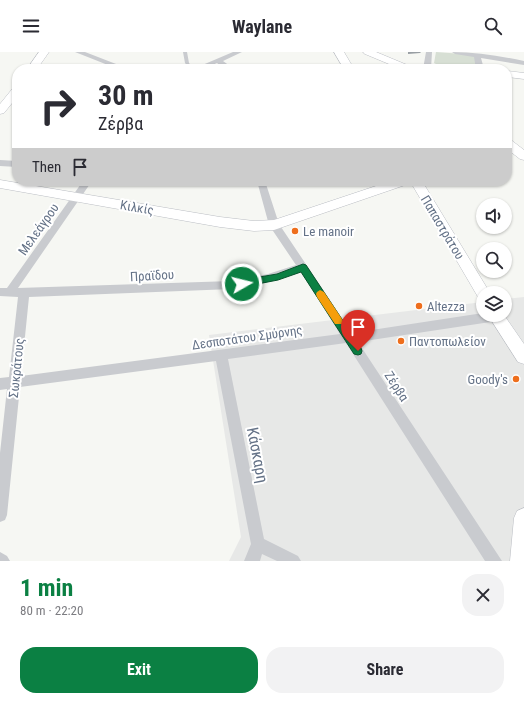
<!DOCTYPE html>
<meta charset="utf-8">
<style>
body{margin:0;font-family:"Roboto Condensed",sans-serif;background:#f2f2f3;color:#2b2b33;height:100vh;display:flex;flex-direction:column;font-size:15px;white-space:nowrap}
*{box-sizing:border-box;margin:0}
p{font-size:13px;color:#7c7c81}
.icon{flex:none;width:22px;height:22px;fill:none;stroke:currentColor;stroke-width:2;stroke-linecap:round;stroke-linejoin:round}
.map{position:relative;height:509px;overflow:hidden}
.drawer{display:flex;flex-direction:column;background:#fff;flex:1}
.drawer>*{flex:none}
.banner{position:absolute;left:12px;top:12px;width:500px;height:122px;border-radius:16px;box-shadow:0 1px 3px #0004;background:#fff;color:#2b2b33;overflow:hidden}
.fabs{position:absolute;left:476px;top:146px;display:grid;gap:8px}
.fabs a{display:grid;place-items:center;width:36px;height:36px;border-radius:50%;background:#fff;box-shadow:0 1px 3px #0004;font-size:20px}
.pin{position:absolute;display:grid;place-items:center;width:34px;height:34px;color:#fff;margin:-41px -17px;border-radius:50% 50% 50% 0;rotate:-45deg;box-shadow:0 0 4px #0007}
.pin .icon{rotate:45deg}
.me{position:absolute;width:44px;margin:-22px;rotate:82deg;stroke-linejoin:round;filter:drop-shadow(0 0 3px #0008)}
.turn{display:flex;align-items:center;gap:14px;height:84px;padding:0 20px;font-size:18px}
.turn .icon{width:52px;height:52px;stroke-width:2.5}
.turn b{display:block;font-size:28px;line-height:34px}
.then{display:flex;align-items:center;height:38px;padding:0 20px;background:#0003;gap:8px;font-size:15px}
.round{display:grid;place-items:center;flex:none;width:42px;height:42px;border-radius:16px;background:#f2f2f3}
.overview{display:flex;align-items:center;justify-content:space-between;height:68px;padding:0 20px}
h1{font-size:24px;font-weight:700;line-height:30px;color:#0b8043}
.action{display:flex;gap:8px;margin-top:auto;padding:8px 20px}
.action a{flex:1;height:46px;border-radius:16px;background:#0b8043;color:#fff;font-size:16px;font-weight:700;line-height:46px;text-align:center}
.action a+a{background:#f2f2f3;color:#2b2b33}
header{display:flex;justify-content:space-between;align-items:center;height:52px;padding:0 20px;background:#fff;font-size:18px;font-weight:700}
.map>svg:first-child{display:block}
</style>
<header><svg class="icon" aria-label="menu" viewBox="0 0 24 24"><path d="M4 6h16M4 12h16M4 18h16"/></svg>Waylane<svg class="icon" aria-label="search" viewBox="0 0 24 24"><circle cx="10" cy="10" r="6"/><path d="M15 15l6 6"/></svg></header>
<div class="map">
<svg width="524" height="509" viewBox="0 0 524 509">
<rect width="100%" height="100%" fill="#f6f7f3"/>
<!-- built -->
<path fill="#e7e8e7" d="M524,245V509H229L241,485L209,283L483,250V263H505V247Z"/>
<!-- green -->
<path fill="#d7dfd4" d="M436,0L476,3L478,15L438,13L434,11Z"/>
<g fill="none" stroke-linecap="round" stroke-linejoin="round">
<defs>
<path id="secondary" d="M39,0H49L37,17H27Z
M334,0H344L354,17H344Z
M363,0H376L412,15L414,17H401L365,2Z
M422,14H429L434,17H417Z
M507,19L524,21V27L507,25Z
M17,35V45L4,61L0,62V52L13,36Z
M507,87L511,88L524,98V108L520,107L507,97Z
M0,128L220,165L254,169L274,168L391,129H422L490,241H483V247L478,245L410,129L408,132L274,178L254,179L220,175L0,136Z
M488,263H504L524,292V312L518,310Z
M524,456V509H510L514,466L517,459Z"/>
</defs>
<!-- secondary casing -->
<use href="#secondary" stroke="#bbbec4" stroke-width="1"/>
<!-- lane -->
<path fill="#c9cbcf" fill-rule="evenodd" d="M183,0H187L189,11L194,17H190L185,11Z"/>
<!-- street -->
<path fill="#c9cbcf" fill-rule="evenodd" d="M75,0H85L129,17H118Z
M233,0H242L223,9L234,17H225L217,11L203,17H193Z
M426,0H432L431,17H423Z
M452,0C476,0 500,4 524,9V13L481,6L484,17H476L474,5L455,2Z
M0,108L17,109V115L0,114Z
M83,129H92L18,236L232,229L268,222L296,213L269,173L257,129H265L279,172L352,281L483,261V263H502L501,267L497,269L358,290L502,509H485L346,291L228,307L264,487L298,504L301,509H277L262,502L260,509H244L251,492L216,309L20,335L7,463L5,468L0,470V401L7,337L0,338V326L9,325L18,245L0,244V236H7ZM301,220L340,282L21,324L29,245L232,237L268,230Z
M0,500L7,504L10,509H0Z"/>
<!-- secondary -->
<use href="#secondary" fill="#fff" fill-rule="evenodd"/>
</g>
<!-- wall -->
<path fill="#989ea3" d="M408,0H421L420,1L408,2Z"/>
<!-- route -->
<path fill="#0b8043" stroke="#07532c" d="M303,212L306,213L361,296L362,299L361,302L358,303L354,302L301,220L278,228L242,235L238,232L242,228L277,222Z"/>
<!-- slow -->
<path fill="#f59e0b" d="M320,238L324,240L342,267L343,269L342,272H335L317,245L316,242L317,240Z"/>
<!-- markers -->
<g fill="#ee6e1c" stroke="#fff" stroke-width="1.5">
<circle cx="295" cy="179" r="4"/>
<circle cx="419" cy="254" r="4"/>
<circle cx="401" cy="289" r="4"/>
<circle cx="516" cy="327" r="4"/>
</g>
<g text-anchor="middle" stroke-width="4" stroke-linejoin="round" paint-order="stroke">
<!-- street labels -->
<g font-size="13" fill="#647287" stroke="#fff">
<text transform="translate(137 155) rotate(10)" y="5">Κιλκίς</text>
<text transform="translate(443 175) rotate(59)" y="5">Παπαστράτου</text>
<text transform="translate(38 177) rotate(-55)" y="5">Μελεάγρου</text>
<text transform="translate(152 223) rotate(-3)" y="5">Πραϊδου</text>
<text transform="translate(247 285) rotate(-8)" y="5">Δεσποτάτου Σμύρνης</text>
<text transform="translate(16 316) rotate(-84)" y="5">Σωκράτους</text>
<text transform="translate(397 334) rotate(57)" y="5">Ζέρβα</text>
</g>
<!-- poi labels -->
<g font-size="13" fill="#647287" stroke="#fff" text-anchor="start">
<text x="303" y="184">Le manoir</text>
<text x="427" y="259">Altezza</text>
<text x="409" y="294">Παντοπωλείον</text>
<text x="508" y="332" text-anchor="end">Goody's</text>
</g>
<!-- near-street labels -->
<g font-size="16" fill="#647287" stroke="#fff">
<text transform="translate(258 403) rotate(79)" y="6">Κάσκαρη</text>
</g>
</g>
</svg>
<div class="fabs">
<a><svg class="icon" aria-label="sound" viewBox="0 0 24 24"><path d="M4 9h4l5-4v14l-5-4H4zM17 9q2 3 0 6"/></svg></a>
<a><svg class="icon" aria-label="search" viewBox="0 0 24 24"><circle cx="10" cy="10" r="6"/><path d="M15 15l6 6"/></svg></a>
<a><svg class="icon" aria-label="layers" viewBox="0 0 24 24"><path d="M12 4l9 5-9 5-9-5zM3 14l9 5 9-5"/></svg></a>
</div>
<div class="pin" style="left:358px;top:299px;background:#d93025"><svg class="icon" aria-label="arrive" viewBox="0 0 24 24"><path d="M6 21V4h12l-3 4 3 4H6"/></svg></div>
<svg class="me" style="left:242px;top:232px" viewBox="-20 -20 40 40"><circle r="17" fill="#0b8043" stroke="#fff" stroke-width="3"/><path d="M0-11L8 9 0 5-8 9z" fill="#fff"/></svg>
<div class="banner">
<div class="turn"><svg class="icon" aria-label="right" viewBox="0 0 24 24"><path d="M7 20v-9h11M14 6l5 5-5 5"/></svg><div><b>30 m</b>Ζέρβα</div></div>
<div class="then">Then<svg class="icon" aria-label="arrive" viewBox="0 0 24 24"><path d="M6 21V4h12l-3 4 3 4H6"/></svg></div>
</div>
</div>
<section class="drawer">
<div class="overview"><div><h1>1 min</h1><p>80 m · 22:20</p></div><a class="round"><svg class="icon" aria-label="close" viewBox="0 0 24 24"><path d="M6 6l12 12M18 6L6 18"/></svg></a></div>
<div class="action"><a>Exit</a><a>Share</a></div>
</section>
